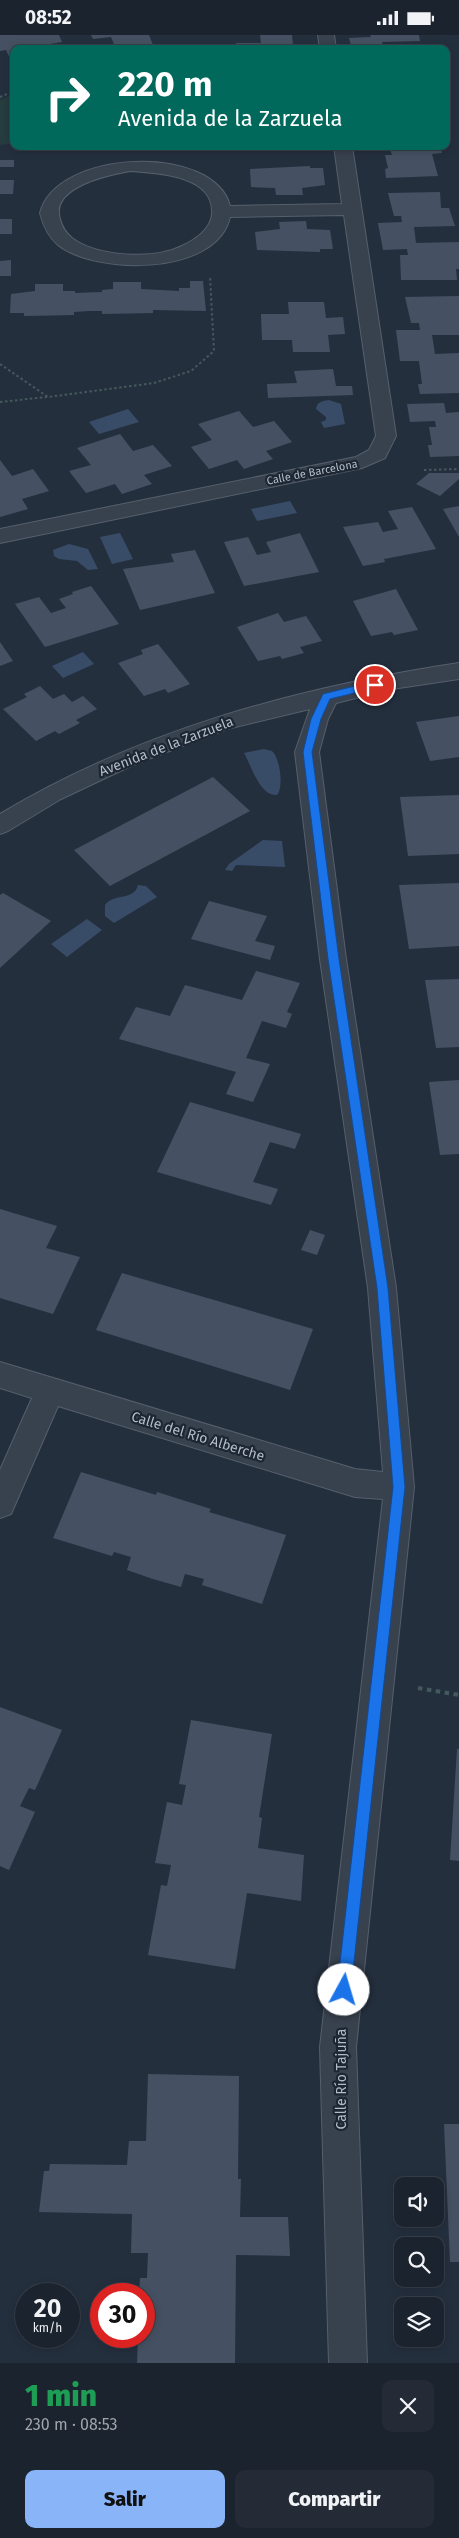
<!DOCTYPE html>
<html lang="es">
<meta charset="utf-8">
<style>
body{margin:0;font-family:"Fira Sans",sans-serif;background:#242b36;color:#f1f3f6;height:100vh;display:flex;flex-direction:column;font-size:19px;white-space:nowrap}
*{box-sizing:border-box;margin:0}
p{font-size:16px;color:#a0a4aa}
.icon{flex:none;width:28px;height:28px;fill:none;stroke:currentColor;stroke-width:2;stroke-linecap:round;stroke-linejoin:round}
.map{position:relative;height:2328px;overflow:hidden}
.details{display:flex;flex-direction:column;background:#1b232e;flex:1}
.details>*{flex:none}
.hud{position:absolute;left:10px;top:10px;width:440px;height:105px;border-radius:10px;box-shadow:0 2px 8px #0003,0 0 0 1px #39404a;background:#00695c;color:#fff;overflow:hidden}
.controls{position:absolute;left:394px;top:2142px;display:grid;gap:10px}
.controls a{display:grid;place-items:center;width:50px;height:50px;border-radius:10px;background:#1b232e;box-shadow:0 2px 8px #0003,0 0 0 1px #39404a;font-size:25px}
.speed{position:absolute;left:15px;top:2248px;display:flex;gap:10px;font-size:25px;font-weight:700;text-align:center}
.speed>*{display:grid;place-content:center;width:65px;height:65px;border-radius:50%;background:#1b232e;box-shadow:0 2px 8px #0003,0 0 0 1px #39404a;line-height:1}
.speed small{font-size:12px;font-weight:400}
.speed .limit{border:8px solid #d22;background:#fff;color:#111}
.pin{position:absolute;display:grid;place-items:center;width:42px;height:42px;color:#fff;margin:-21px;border:2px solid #fff;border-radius:50%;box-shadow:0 1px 5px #0007}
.me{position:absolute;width:55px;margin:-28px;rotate:6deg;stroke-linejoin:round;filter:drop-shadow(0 0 4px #0008)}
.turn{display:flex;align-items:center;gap:18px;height:105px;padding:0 25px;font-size:22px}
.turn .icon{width:65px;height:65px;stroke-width:2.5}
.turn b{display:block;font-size:35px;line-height:42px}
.round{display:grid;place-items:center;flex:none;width:52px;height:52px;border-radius:10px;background:#242b36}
.head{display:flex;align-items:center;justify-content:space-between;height:85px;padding:0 25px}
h1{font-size:30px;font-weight:800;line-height:38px;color:#1e9e55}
.action{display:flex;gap:10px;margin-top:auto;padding:10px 25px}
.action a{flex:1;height:58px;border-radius:10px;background:#8ab4f8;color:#111;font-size:20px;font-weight:800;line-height:58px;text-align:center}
.action a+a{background:#242b36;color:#f1f3f6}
.status{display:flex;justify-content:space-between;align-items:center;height:35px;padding:0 25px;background:#1b232e;direction:ltr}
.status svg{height:14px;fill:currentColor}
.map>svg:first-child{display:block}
</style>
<div class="status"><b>08:52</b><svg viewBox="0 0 49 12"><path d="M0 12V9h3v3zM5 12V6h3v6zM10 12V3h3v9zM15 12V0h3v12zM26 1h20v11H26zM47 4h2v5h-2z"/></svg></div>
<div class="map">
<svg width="459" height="2328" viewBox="0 0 459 2328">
<rect width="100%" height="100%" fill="#242f3e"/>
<!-- green -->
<path fill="#263c3f" d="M13,59L10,109L0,110V65Z"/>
<!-- water -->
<path fill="#394c67" d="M329,365L341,369L345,389L324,393L321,387L326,385V382L316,374C317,367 322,366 329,365Z
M128,374L139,387L99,399L89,387Z
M290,466L297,478L257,486L251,474Z
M120,498L133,524L112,529L100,502Z
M69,509L88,514L98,534L88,535L77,526L59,524L54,521L53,515Z
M83,617L94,629L63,643L52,631Z
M264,714L272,716C280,723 284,752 277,760C260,762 251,730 244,718Z
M263,805L282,806L285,832L236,830L232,836L225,835L229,829Z
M138,850L146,851L157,862L114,888L105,881V870C114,858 134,866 138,850Z
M87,884L102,895L67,922L51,909Z"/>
<!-- building -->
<path fill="#455162" d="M0,0H59L62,7L44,10L45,14H14V27L12,28L6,15L0,16Z
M91,0H149L153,10L116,14L111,2L93,4Z
M260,0H292L293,10H306L307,14H236V8H261Z
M370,0H419L420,6L382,7L384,14H352L349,3L371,2Z
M37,111H63V115H37Z
M367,111H440L442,118L432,119L438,141L386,143L385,134L388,133L385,120H392L390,115H368Z
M0,125H14V132H0Z
M310,131V133H323L325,150L302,153L303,160H276L275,153L251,152L250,134Z
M0,145H14L13,159H0Z
M440,157L441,173H449L455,191L414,192L416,208L459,207V234H456L457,245H401L400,220H408L407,214L383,215L378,188L402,187L401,181H394L388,158Z
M0,184H12V199H0Z
M306,186L307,194L330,195L333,214H320V217L257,215L255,197L280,194L279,187Z
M11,225V241H0V226Z
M190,246H203L206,276L153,275V278L102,279V276H89L74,277V280L24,281V278H10L11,259L35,256V249H63V256H75V258L102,257V255L113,254V247H141V254L179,256V253H190Z
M459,261V300H432L435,319L459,318V358L420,359L418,349H422L419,326H400L396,295H420L419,288H411L405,262Z
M288,267H324L326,283L343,282L345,299L328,300L330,317H293L292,305H262L261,279H289Z
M333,334L336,351H352L353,360L268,363L267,349L297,348L294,336Z
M444,368L446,378L459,377V421L430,422L428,410H432L429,392H436L435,386L410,387L407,369Z
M239,376L253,392L274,386L292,407L266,416L273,424L244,434L237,425L209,434L191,412L212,405L198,389Z
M120,399L133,416L153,410L172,431L144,440L152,449L122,459L115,449L86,458L69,436L91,430L77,413Z
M0,425L12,441L33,434L49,456L22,464L28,474L0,482Z
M429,438H459V444L440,461L416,449Z
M459,471V502L443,474Z
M412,472L436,514L384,524L385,527L363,531L343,492L378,487L383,497L398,494L388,476Z
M300,498L319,537L244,551L224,507L248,502L257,520L271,517L266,507Z
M195,515L215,558L140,575L123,534L174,527L171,519Z
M91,551L119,589L45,612L15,569L39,562L51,578L66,573L59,564L73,559L72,557Z
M396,554L418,595L394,600L392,597L371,601L353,566Z
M278,578L284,587L306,581L322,606L300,612L304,618L282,624L280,621L258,626L237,592Z
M0,607L13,626L0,631Z
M158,609L190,649L168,658L165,654L144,661L118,628L143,619L141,615Z
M40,651L53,664L64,659L72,667L83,661L97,674L76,685L80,688L59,699L55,696L36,706L3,674L27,662L24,659Z
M459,681V722L430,726L416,687Z
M213,742L250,776L110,851L74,815Z
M459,760V819L408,821L400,762Z
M459,848V911L409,914L399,850Z
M3,858L51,886L0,933V860Z
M209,866L267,881L255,906L275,911L270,925L191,904Z
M256,936L300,948L287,977L292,979L286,993L262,986L246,1023L270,1029L253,1067L226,1059L236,1037L119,1004L136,972L170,981L185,950L242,965Z
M459,944V1012L436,1013L425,945Z
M459,1045V1119L440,1120L429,1047Z
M190,1067L301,1099L295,1114L270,1107L253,1147L278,1154L271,1170L157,1137Z
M0,1174L57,1191L46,1213L80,1222L53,1279L0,1263Z
M310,1195L325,1200L317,1220L301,1215Z
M122,1238L313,1294L290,1355L96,1295Z
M81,1437L156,1460L157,1457L211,1474L209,1477L286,1500L262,1569L202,1550L204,1544L185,1539L181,1552L153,1544L127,1535L131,1522L114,1517L112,1521L53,1503Z
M0,1672L62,1695L35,1755L29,1753L20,1771L35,1777L9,1835L0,1831Z
M191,1685L272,1699L259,1782L262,1783L258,1813L304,1820L301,1866L247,1858L235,1934L148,1920L161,1850L167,1851L171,1830L155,1828L167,1767L182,1770L186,1750L179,1749Z
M457,1714H459V1826L450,1825Z
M148,2039L239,2041L238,2144H241L240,2182H288L290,2221L236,2220L235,2328H137L138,2301H144V2259H139L140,2243H147L148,2218H131L132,2179L39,2177L44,2136H49L50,2129L127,2130L129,2106H146Z
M444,2089H459V2227H450Z"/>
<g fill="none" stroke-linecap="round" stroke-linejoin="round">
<defs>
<path id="minor" d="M318,0H334L336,14H320Z
M334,111H352L396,401L385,423L362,433L0,508V494L356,422L369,415L376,401L344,180L230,182C217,241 96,240 58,210C48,201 43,190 40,178C56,114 214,108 230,171L342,169ZM130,136C157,138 215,140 212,179C211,194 195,205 182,211C154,225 97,222 72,203C65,197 62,192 60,184C50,152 108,140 130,136Z
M459,628V644L392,654L336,668L328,684L319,717L346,924L396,1253L414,1452L356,2012L367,2328H329L320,2012L383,1464L355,1462L58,1371L11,1479L0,1483V1435L32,1363L0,1353V1327L355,1434L383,1437L368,1253L320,924L295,717L310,674L227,694L133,730L61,764L8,796L0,799V779C140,695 299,652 459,628Z"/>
</defs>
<!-- minor casing -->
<use href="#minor" stroke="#565f6c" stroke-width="2"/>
<!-- path-far1 -->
<path stroke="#44595c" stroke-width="2" stroke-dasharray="2.5 2.5" stroke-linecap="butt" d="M0,62L14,56
M0,329L48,362L154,348L191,336L214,316L210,241
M0,367L47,362
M424,435L459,434"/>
<!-- path -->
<path stroke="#44595c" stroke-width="4" stroke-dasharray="4.5 4.5" stroke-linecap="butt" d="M418,1653L459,1660"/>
<!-- minor -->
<use href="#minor" fill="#38414e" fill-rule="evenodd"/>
</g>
<!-- route -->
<path fill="#1a73e8" stroke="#114b97" d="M375,646L380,650L379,652L330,664L321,684L312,717L339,924L388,1253L405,1452L351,1955L349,1960L344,1962L339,1960L337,1955L393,1452L377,1253L328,924L303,717L311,684L323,659Z"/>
<g text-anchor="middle" stroke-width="4.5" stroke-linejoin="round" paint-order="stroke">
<!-- far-street labels -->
<g font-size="11" fill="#b4bcc9" stroke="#1d2633">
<text transform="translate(312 437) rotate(-11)" y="4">Calle de Barcelona</text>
</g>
<!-- street labels -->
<g font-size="14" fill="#b4bcc9" stroke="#1d2633">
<text transform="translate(166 711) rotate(-21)" y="5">Avenida de la Zarzuela</text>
<text transform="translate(198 1401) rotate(17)" y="5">Calle del Río Alberche</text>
<text transform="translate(341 2044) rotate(-90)" y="5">Calle Río Tajuña</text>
</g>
</g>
</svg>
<div class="controls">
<a><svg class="icon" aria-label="sound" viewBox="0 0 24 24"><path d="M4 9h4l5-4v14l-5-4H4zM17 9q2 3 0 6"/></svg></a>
<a><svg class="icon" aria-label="search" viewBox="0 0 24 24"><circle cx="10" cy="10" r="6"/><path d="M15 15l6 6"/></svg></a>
<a><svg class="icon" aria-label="layers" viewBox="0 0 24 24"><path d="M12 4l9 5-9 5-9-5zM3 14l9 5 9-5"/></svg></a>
</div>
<div class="speed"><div>20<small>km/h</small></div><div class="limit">30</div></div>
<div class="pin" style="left:375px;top:650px;background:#d93025"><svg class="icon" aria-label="arrive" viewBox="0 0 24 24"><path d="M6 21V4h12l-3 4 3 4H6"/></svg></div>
<svg class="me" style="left:344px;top:1955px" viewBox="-20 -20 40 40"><circle r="19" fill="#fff"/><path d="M0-13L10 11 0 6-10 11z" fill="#1a73e8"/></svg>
<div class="hud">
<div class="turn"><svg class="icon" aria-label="right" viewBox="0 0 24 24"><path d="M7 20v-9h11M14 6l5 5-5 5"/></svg><div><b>220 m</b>Avenida de la Zarzuela</div></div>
</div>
</div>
<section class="details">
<div class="head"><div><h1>1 min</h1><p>230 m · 08:53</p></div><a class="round"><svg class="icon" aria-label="close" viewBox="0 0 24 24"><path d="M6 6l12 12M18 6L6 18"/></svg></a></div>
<div class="action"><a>Salir</a><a>Compartir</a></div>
</section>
